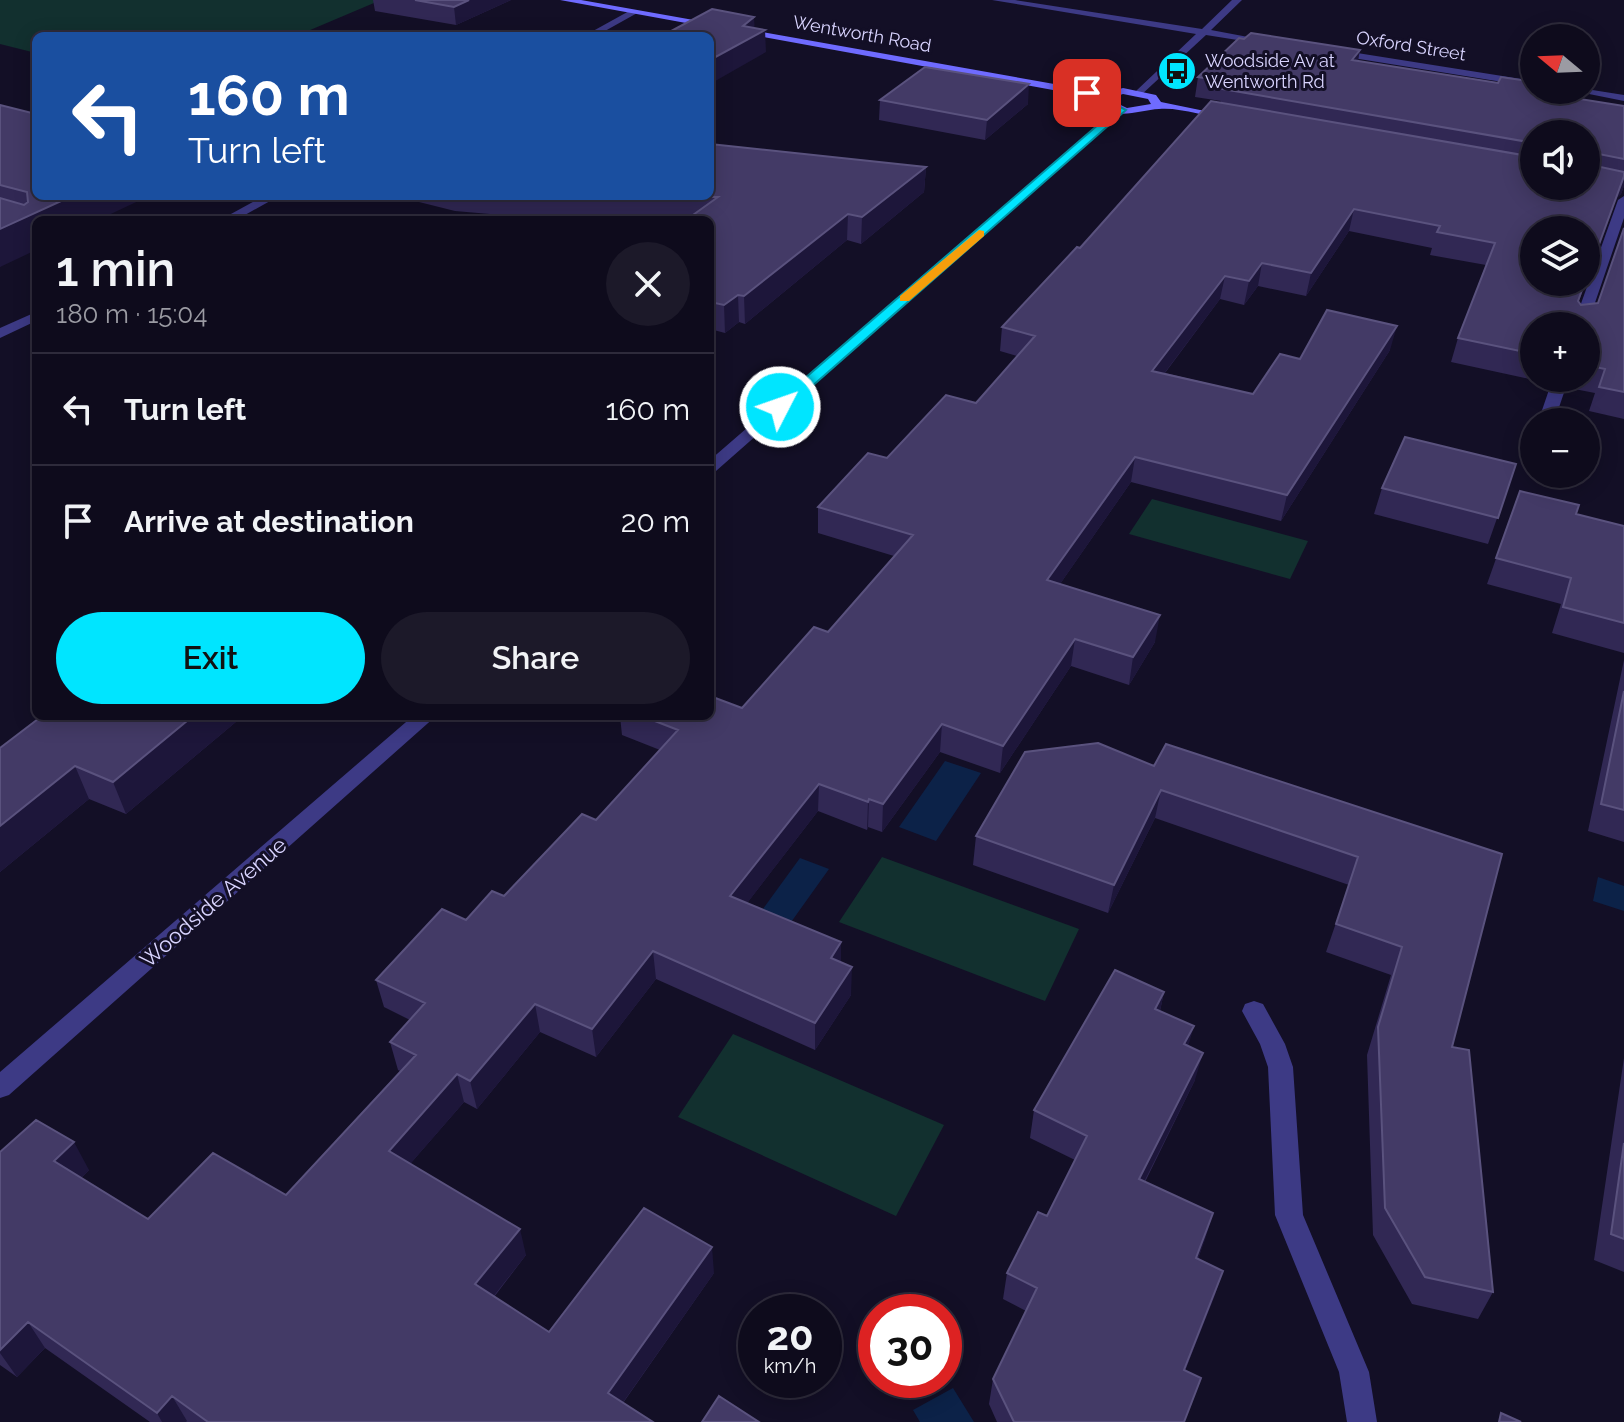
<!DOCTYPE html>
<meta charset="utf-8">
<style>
body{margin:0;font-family:Raleway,sans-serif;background:#1c1929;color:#f1f3f6;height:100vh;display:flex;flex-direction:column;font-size:30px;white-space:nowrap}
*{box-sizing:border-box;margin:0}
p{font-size:26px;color:#9b9ba3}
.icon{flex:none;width:44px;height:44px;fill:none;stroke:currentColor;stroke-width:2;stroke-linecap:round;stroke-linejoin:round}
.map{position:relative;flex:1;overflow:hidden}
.drawer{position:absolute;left:32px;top:216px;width:682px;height:504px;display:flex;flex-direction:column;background:#0e0b1c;border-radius:12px;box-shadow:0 4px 20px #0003,0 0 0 2px #2e2b3b}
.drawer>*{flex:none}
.banner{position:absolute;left:32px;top:32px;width:682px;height:168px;border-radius:12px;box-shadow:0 4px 20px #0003,0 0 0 2px #2e2b3b;background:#1a4fa0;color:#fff;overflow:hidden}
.needle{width:52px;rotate:289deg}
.tools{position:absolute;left:1520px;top:24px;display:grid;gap:16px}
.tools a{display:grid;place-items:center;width:80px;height:80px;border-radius:50%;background:#0e0b1c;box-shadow:0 4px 20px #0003,0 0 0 2px #2e2b3b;font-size:40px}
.speed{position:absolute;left:738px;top:1294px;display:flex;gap:16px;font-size:40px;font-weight:700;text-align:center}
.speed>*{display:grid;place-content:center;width:104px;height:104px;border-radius:50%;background:#0e0b1c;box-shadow:0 4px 20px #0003,0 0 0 2px #2e2b3b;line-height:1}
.speed small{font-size:20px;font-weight:400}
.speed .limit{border:12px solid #d22;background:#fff;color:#111}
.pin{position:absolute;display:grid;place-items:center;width:68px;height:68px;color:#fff;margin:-34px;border-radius:16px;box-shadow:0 4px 12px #0006}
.me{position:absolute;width:88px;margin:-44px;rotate:49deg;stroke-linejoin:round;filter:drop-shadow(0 0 6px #0008)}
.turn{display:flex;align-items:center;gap:28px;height:168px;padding:0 24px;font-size:36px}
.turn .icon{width:104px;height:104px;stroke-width:2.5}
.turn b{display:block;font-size:56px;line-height:68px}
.round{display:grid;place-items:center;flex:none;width:84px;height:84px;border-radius:42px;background:#1c1929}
.headline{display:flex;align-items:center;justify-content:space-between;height:136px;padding:0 24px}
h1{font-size:48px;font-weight:600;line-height:60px}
.primary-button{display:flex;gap:16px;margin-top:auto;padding:16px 24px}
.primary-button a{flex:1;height:92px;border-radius:48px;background:#00e5ff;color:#111;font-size:32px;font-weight:600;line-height:92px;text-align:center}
.primary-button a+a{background:#1c1929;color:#f1f3f6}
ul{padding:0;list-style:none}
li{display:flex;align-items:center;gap:24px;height:112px;padding:0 24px;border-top:2px solid #2e2b3b}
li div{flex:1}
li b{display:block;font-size:30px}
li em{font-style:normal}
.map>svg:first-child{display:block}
</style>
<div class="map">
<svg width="1624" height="1422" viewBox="0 0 1624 1422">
<rect width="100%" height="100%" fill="#130f26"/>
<!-- green -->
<path fill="#12302f" d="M0,0H381L296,36H36V53L0,44Z
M1152,499L1308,541L1290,579L1129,534Z
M882,857L1079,929L1045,1001L839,922Z
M733,1034L944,1125L896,1216L678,1117Z"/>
<!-- water -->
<path fill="#0c2248" d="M945,761L981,773L936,841L899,827Z
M800,858L829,869L784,932L755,920Z
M1598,877L1624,886V911L1593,901Z
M953,1388L974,1422H920L913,1410Z"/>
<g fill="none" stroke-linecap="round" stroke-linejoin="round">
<!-- street -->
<path fill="#3d3a85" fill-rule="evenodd" d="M992,0H1015L1202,29L1232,0H1242L1211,30L1274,42L1269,45L1206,35L1140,96L1136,95V91L1196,34Z
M631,10L639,12L596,36H584Z
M1332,49L1534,81V87L1328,54Z
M1586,89L1624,95V101L1569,90Z
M1117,108L1126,110L716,471L710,473V460Z
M264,196H279L236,220H220Z
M1624,196V218L1587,326H1573L1618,200Z
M36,312V321L0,338V328Z
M1553,378H1569L1554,422H1538Z
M413,716H436L9,1095L0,1098V1072Z
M1254,1001L1263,1004L1285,1044L1293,1067L1303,1215L1369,1372L1377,1422H1347L1339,1372L1275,1215L1268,1067L1260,1044L1242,1011L1245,1004Z"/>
<!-- secondary -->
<path fill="#6f6bff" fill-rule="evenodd" d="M560,0H581L1105,93L1123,88L1156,95L1161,102L1234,117L1228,120C1207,117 1180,107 1159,109C1138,110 1109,124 1097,98ZM1123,94L1148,99L1151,104L1127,108L1108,99Z"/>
</g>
<!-- wall -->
<path fill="#312854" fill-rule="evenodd" d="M373,0H511L456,25L375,11Z
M1360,50L1358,61L1624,106V186L1621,194L1615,199L1579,301L1581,305L1598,303L1624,227V419L1589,411L1595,393L1569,388L1571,378H1586V326H1534V378H1550L1548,383L1451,362L1458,338L1486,265L1430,255L1432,248L1349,231L1306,296L1258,286L1244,305L1220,299L1165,373L1253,394L1300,359L1390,350L1281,521L1131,482L1060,584L1155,642L1129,685L1071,666L1000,773L940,752L882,832L868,827L867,830L818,811L747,903L841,962L851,995L815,1050L656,979L596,1057L540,1032L477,1109L464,1102L410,1164L526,1255L494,1297L549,1332L714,1273L623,1403L653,1422H150L45,1348L17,1377L0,1365V1152L89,1170L81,1178L148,1219L286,1195L400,1071L398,1070L390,1042L410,1020L384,1007L376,980L504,896L596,820L660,750L622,735L620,716H710L742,708L828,632L894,556L818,533V507L887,458L976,403L1017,356L1000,351L1002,327L1220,102L1221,101L1195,97L1198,77ZM1534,134L1586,186H1534Z
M880,100L1028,104L985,140L879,120Z
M0,105L36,196L0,267Z
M926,167L924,192L861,244L847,240L745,324L739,322L725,333L710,329V220H560L455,211L395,196H710Z
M1516,464L1488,544L1374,514L1382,488Z
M1520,491L1576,514L1624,526V653L1552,633L1561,604L1487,584Z
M1624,660V842L1588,831Z
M243,716L126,814L89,799L0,872V748Z
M1154,766L1502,854L1452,1047L1493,1292L1478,1319L1412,1304L1373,1235L1367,1055L1391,975L1326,952L1349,885L1155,818L1108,913L973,865L976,836Z
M1164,992L1160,1011L1188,1046L1195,1080L1145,1182L1213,1213L1198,1259L1223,1271L1185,1371V1422H997L989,1404L993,1379L1026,1311L1003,1299L1007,1273L1047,1216L1075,1160L1030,1138L1034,1110Z
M1624,1058V1272L1594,1260Z"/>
<!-- shaded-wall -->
<path fill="#1d163a" d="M469,0H511L456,25L454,7Z
M754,17L755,35L765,30L766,52L710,84V60L743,26Z
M1360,50L1356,70L1352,60Z
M1029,84L1028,104L985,140L987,120Z
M926,167L924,192L861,244L862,217Z
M1624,176V186L1621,194L1615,199Z
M72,196H149L98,220H36V250L0,267V229Z
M1354,209L1349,231L1306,296L1311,273Z
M848,214L847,240L745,324L744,296Z
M1262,263L1258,286L1244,305L1249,281Z
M1225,276L1220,299L1148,395L1152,371Z
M738,295L739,322L725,333L724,305Z
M1397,326L1390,350L1281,521L1287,495Z
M1135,457L1131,482L1044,607L1047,580Z
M1160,615L1155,642L1129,685L1133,657Z
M1075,639L1071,666L1000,773L1003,746Z
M193,716H243L126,814L113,782Z
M942,724L940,752L882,832L883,804Z
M75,766L89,799L0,872V826Z
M819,784L818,811L731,924L730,896Z
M1161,790L1155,818L1108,913L1114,885Z
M869,799L868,827L867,830L868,802Z
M841,942V970L831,958Z
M653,951L656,979L596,1057L592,1029Z
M852,967L851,995L815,1050V1023Z
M1164,992L1158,1020L1155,1009Z
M535,1004L540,1032L477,1109L470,1081Z
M1194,1026L1186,1054L1184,1044Z
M1203,1053L1195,1080L1132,1206L1139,1179Z
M457,1074L464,1102L398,1178L389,1151Z
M74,1142L89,1170L70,1188L54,1161Z
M1213,1213L1205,1240L1188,1285L1196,1258Z
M520,1229L526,1255L482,1311L475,1284Z
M712,1247L714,1273L612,1418L608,1393Z
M1223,1271L1214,1298L1175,1396L1184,1370Z
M28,1322L45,1348L17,1377L0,1353V1350Z
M172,1396L187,1421L186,1422H162L157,1413Z"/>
<!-- building -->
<path fill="#433a66" stroke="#5a527e" stroke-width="2" d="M415,0H469L454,7Z
M712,9L754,17L743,26L765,30L710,60V36H662Z
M1251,33L1360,50L1352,60L1498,83L1501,77L1534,82V90H1563L1561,96L1624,106V159L1594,153L1590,156L1591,165L1624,172V176L1586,280V230H1534V282H1585L1578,301L1581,305L1598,303L1624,228V392L1599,387L1605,369L1586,365V326H1534V354L1458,338L1495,243L1437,232L1440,226L1354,209L1311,273L1262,263L1249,281L1225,276L1152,371L1253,394L1280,354L1300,359L1327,310L1397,326L1287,495L1135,457L1047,580L1160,615L1133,657L1075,639L1003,746L942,724L883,804L869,799L868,802L819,784L730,896L841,942L831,958L852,967L815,1023L653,951L592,1029L535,1004L470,1081L457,1074L389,1151L520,1229L475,1284L549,1332L644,1208L712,1247L608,1393L653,1422H208L172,1396L157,1413L28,1322L0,1350V1152L36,1120L74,1142L54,1161L148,1219L213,1153L286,1195L416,1055L390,1042L425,1003L376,980L442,909L466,920L492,891L504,896L582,814L596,820L678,730L642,716H710V696L742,708L814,627L828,632L913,535L818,507L868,453L887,458L946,395L976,403L1035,336L1002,327L1077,247L1080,248L1211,101L1534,157V186H1586V134H1534V143L1223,89L1230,82L1198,77L1239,38L1244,39Z
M925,67L1029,84L987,120L880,100Z
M0,105L36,114V196H72L0,229V198L24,205L28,202L27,192L0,185Z
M710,144L926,167L862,217L848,214L744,296L738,295L724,305L710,302V220H686L718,197L594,196H710Z
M1405,437L1516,464L1498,518L1382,488Z
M1520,491L1579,505L1576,514L1624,526V623L1563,607L1571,578L1496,558Z
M1624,691V810L1601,804Z
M42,716H193L113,782L75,766L0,826V748Z
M1098,743L1154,766L1166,744L1502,854L1452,1047L1469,1050L1493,1292L1425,1277L1385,1208L1378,1027L1402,947L1336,924L1358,857L1161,790L1114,885L976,836L1025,752Z
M1115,970L1164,992L1155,1009L1194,1026L1184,1044L1203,1053L1139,1179L1213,1213L1196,1258L1223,1271L1184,1370L1201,1378L1184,1422H1014L993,1379L1037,1288L1007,1273L1038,1212L1047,1216L1087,1136L1034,1110Z
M1624,1143V1239L1611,1234Z
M719,1396L759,1422H702Z
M1501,1413L1521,1422H1499Z"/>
<!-- route -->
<path fill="#00e5ff" stroke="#0095a6" stroke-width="2" d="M1087,90L1108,94V101L1126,110L785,410H775V404L1114,111L1099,104V98L1084,95Z"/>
<!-- slow -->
<path fill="#f59e0b" d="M979,230L984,231V236L909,301H900V296Z"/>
<!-- icons -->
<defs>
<symbol id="bus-disc" viewBox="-11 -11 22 22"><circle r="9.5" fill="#00e5ff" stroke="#130f26"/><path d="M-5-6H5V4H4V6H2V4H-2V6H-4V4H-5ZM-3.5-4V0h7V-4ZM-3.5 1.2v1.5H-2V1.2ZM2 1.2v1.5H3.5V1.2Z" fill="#111"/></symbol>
</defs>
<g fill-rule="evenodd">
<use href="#bus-disc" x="1155" y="49" width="44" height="44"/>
</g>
<g text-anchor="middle" stroke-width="6" stroke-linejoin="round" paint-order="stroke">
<!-- far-street labels -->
<g font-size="18" fill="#d9d4ff" stroke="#130f26">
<text transform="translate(862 34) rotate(10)" y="6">Wentworth Road</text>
<text transform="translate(1411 46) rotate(9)" y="6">Oxford Street</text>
</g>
<!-- far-poi labels -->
<g font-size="18" fill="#d9d4ff" stroke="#130f26" text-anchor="start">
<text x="1205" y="67">Woodside Av at<tspan x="1205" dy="21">Wentworth Rd</tspan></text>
</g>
<!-- street labels -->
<g font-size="22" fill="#d9d4ff" stroke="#130f26">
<text transform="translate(213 902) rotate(-41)" y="8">Woodside Avenue</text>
</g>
</g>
</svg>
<div class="tools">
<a><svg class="needle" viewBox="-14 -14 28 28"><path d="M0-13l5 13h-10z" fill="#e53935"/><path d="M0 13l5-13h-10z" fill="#9b9ba3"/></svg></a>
<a><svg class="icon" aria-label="sound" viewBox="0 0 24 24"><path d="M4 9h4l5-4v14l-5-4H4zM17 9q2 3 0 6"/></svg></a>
<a><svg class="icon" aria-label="layers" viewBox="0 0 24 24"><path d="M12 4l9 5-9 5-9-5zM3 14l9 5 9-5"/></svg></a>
<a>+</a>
<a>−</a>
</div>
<div class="speed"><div>20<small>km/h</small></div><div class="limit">30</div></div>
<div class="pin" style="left:1087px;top:93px;background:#d93025"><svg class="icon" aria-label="arrive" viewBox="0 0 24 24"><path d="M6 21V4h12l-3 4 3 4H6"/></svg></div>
<svg class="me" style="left:780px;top:407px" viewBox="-20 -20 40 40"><circle r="17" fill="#00e5ff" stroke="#fff" stroke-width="3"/><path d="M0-11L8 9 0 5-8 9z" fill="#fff"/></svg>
<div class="banner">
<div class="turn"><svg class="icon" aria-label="left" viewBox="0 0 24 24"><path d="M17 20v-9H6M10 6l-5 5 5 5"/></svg><div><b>160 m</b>Turn left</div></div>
</div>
<section class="drawer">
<div class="headline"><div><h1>1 min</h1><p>180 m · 15:04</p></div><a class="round"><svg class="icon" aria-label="close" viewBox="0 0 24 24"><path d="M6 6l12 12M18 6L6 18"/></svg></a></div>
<ul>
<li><svg class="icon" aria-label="left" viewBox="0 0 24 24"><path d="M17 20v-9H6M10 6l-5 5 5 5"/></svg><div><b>Turn left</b></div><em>160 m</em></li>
<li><svg class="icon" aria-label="arrive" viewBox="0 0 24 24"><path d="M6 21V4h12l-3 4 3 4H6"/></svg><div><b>Arrive at destination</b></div><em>20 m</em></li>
</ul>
<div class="primary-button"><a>Exit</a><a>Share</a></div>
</section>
</div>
